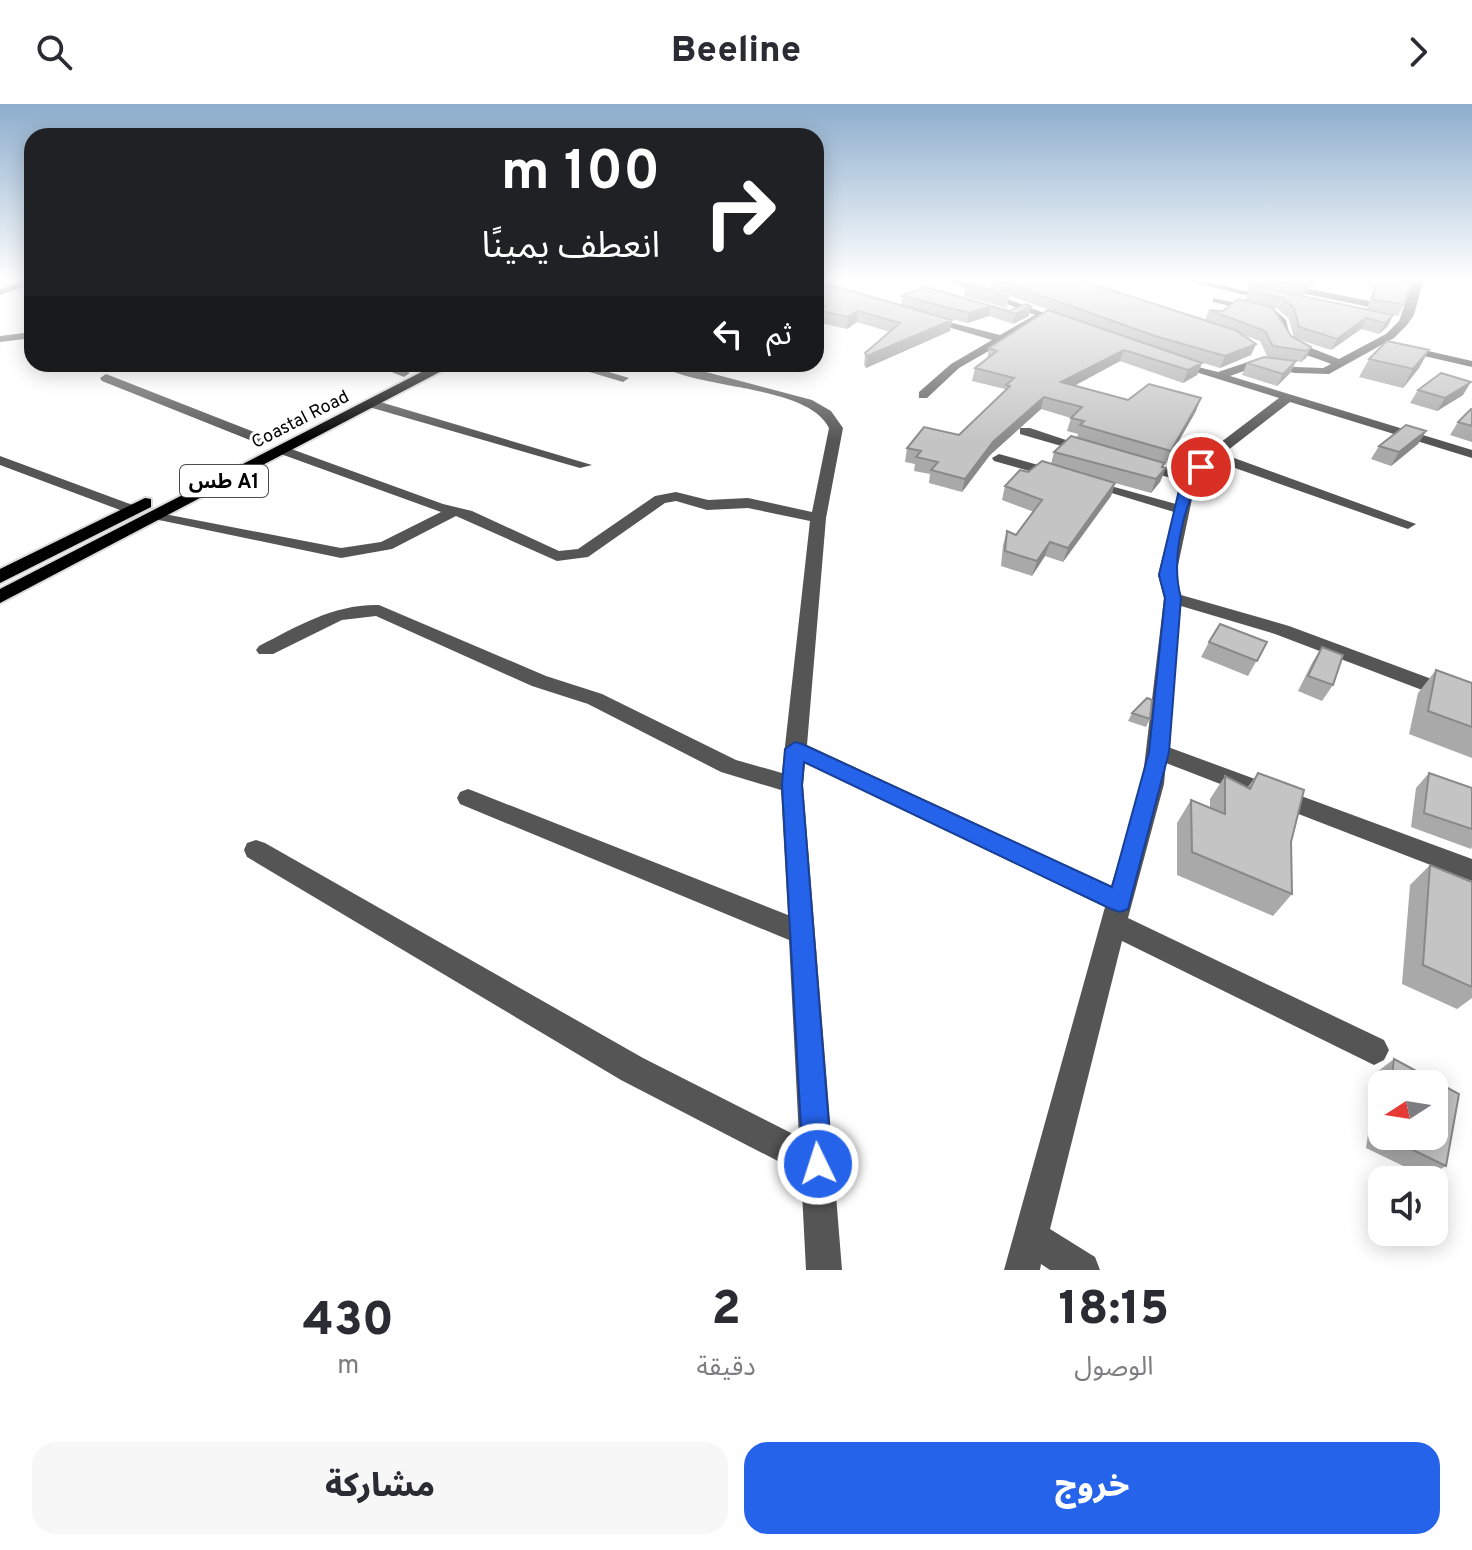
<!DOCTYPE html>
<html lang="ar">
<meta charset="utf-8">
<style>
body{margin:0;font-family:Overpass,"Noto Sans Arabic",sans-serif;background:#f7f7f7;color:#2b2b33;direction:rtl;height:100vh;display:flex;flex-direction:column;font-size:30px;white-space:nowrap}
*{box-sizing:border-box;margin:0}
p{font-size:26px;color:#7c7c81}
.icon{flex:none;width:44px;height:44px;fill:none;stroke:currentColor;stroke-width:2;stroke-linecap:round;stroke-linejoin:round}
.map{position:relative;height:1166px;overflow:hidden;direction:ltr}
.sheet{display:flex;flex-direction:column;background:#fff;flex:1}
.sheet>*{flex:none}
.top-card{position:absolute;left:24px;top:24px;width:800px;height:244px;border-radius:24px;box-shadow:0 4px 20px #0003;direction:rtl;background:#202124;color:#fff;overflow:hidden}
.needle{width:52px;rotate:258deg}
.buttons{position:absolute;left:1368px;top:966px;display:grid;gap:16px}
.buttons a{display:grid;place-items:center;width:80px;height:80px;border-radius:16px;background:#fff;box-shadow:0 4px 20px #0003;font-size:40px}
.pin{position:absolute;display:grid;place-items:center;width:68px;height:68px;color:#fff;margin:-34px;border:4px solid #fff;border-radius:50%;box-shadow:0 2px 8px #0007}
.me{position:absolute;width:88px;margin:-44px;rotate:356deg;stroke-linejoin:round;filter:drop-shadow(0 0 6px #0008)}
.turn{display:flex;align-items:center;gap:28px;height:168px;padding:0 32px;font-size:36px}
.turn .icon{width:104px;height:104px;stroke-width:2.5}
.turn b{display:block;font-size:56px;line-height:68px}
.then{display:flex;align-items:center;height:76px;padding:0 32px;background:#0003;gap:16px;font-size:30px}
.eta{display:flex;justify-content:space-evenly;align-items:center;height:136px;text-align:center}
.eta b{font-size:48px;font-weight:800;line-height:56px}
.cta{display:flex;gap:16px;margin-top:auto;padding:16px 32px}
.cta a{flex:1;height:92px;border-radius:24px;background:#2563eb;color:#fff;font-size:32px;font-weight:800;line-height:92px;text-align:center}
.cta a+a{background:#f7f7f7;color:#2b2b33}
header{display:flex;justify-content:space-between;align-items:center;height:104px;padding:0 32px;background:#fff;font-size:36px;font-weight:800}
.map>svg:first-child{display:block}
</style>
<header><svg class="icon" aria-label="forward" viewBox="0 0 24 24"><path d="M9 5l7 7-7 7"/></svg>Beeline<svg class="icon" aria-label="search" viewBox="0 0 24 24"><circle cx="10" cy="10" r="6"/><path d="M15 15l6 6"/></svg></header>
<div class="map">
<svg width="1472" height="1166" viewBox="0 0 1472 1166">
<rect width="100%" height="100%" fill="#fff"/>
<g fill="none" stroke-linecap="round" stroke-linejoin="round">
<defs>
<path id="highway" d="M437,260H455L0,499V485Z
M145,394L151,395V403L0,479V465Z"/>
</defs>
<!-- highway casing -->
<use href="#highway" stroke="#dbdbdb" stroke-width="4"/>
<!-- minor -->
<path fill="#555" fill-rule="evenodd" d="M32,174V180L0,191V185Z
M941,174H953L1070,219L1065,222L1044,215L959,264L927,294H919V288L951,260L992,236L921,215V211L1000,231L1035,211Z
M1176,174H1192L1278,195L1273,198Z
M1414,174H1424L1414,211L1407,221L1394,234L1329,270L1295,269L1258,262L1230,272L1472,346V354L1290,298L1223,350L1416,420L1408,425L1402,423L1215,357L1196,376L1176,471L1181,491L1289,522L1472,590V605L1275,530L1181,502L1168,643L1472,755V777L1166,659L1164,680L1128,814L1384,936L1389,946L1384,956L1374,961L1122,837L1050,1125L1095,1153L1100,1166H1050L1041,1160L1040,1166H1004L1105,803L805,659L803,681L842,1166H806L801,1069L621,976L247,753L244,746L247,739L256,736L265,739L643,954L799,1033L789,836L460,700L457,694L460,688L468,685L476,688L788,811L781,686L721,668L588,600L532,582L376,512L342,516L273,550H259L256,546L259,542C298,522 334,500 379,501L546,572L602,590L736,656L782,669L810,417L748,404L707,406L676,397L665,399L588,453L557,457L456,412L392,445L341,454L159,416L151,411L154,408L341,444L381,438L441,408L278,349L276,346L283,342L443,400L472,407L559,447L578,445L655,392L676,388L708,396L748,394L812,408L829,324C808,280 696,286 657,260H676L812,296L831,307L843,324L826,414L807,641L1111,782L1142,680L1164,494L1158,471L1174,408L1082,380L1089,376L1176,400L1181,377L1134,363V357L1186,370L1208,348L1279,294L1170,260V256L1218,268L1257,255L1295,263L1323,264L1331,260C1305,249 1279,248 1276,217L1269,211L1213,198V194L1276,207L1286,216L1291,236L1339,255L1386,230L1399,217Z
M1280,179L1394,202L1399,205L1394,208L1277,184Z
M816,226L822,227L823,229L816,232Z
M32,228V234L0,238V232Z
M1402,241L1472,257V263L1398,246V242Z
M372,260H389L410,269L404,273Z
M563,260H582L629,274L623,278Z
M106,270L272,335L274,338L262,341L102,277L100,274Z
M369,297H377L592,361L580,364L369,303Z
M1020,324H1030L1096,346L1089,350L1020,330Z
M999,350L1063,368L1065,371L1058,375L994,357L992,354Z
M0,352L138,403L141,406L133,411L128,409L0,361Z"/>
<!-- highway -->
<use href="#highway" fill="#000" fill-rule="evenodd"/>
</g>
<!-- wall -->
<path fill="#a9a9a9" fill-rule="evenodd" d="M992,174L1205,216L1209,206L1223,207L1245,196L1249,186L1253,183L1241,180L1244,174H1321L1301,192L1393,211L1388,222L1379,230L1361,225L1331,246L1294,234L1289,215L1278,205L1263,201L1291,232L1311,243L1306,254L1301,258L1296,257L1290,269L1277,282L1242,271L1247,259L1268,254L1260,237L1243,231L1256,240L1251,251L1220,264L1193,256L1202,259L1197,271L1183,279L1120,257L1074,282L1128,296L1196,307L1165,361L1163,360L1162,363L1166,364L1160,378L1151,389L1115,379L1111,392L1063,458L1045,452L1032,472L1001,462L1003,441L1007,427L1016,431L1034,408L1002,396L1005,382L1028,368L1051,360L1054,348L1077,334L1078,330L1067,327L1071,314L1041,305L990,351L962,388L929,379L930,370L914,367L915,360L905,358L907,344L959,331L1004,288L1005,285L972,277L975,264L987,255L989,244L1076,216L990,184Z
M1371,174H1406L1403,178L1404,201L1398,212L1367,205L1374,183L1367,182Z
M816,177L901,201L902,192L925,183L1009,207L1031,202L1029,212L1013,220L989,212L967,219L920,206L952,216L950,227L866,264L864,261L865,249L890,228L857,218L847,225L816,218Z
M966,181L1009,193L1007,204L964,192Z
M1429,246L1419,264L1403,284L1359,273L1369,255Z
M1418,286L1463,291L1437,307L1410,299Z
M1472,305V338L1450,331L1458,318Z
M1426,327L1418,340L1391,362L1371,355L1379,342Z
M1209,538H1267L1248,572L1201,553Z
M1322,543L1333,581L1322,597L1298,587L1312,559Z
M1436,566L1472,579V654L1409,630L1418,589Z
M1132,609L1150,615L1146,623L1128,617Z
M1258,669L1291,738L1292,790L1273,812L1177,771V719L1191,696L1210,704V695L1225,672L1247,684Z
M1429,669L1472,684V743L1471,745L1411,723L1416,684Z
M1430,761L1472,778V894L1457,905L1402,880L1410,781Z
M1394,955L1459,990L1446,1062L1426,1073L1366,1044L1377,968ZM1382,980H1434V1032H1382Z"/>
<!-- shaded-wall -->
<path fill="#898989" d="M1314,174H1321L1300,192L1305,182Z
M991,202L989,212L967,219L969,209Z
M1031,202L1029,212L1013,220L1015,210Z
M858,207L857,218L847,225L848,213Z
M1393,211L1388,222L1379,230L1385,219Z
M1366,214L1361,225L1331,246L1337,235Z
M952,216L950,227L866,264L867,252Z
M1256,240L1251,251L1220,264L1225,252Z
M1311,243L1306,254L1301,258L1307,247Z
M1124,246L1120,257L1057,291L1061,278Z
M1429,246L1419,264L1403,284L1413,265Z
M1296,257L1290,269L1277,282L1283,270Z
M1202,259L1197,271L1183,279L1188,266Z
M1471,278L1463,291L1437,307L1445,294Z
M1044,293L1041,305L990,351L962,388L965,375L993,338Z
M1201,294L1196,307L1165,361L1171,347Z
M1426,327L1418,340L1391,362L1399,348Z
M1166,364L1160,378L1151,389L1156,375Z
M1115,379L1111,392L1063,458L1068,444Z
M1050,438L1045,452L1032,472L1037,457Z"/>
<!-- building -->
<path fill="#c4c4c4" stroke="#898989" stroke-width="2" d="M992,174H1074L1235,226L1256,240L1225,252L1155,232Z
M1263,174H1314L1305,182Z
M1379,174H1403L1400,178L1410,179L1404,201L1372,195Z
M816,177L952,216L867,252L865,249L900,219L858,207L848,213L816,206L825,202L816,200Z
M973,179L1009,193L966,181Z
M1254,182L1393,211L1385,219L1366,214L1337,235L1299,223L1294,204L1283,194L1249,186Z
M925,183L1009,207L1025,200L1031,202L1015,210L991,202L969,209L902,192Z
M1238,195L1272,203L1291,232L1311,243L1307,247L1273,242L1265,227L1209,206L1223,207Z
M1048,206L1202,259L1188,266L1124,246L1061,278L1128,296L1149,280L1201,294L1171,347L1080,321L1084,317L1071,314L1082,303L1044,293L993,338L965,375L931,366L938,358L916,353L921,347L907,344L924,323L959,331L1010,282L1006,281L1014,274L975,264L997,247L989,244Z
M1387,237L1429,246L1413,265L1369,255Z
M1264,253L1296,257L1283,270L1247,259Z
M1441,269L1471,278L1445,294L1418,286Z
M1471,305H1472V322L1458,318Z
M1406,321L1426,327L1399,348L1379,342Z
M1071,332L1164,359L1162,363L1166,364L1156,375L1054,348Z
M1042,357L1115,379L1068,444L1050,438L1037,457L1005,447L1007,427L1016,431L1042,396L1005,382L1020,366L1028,368Z
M1220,520L1267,538L1257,557L1209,538Z
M1322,543L1343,551L1333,581L1308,572Z
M1436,566L1472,579V623L1428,607Z
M1147,594L1152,596L1150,615L1132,609Z
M1258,669L1304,686L1291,738L1292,790L1192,748L1191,696L1225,710V672L1250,685Z
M1429,669L1472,684V725L1424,709Z
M1430,761L1472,778V883L1423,861Z
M1394,955L1459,990L1446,1062L1384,1032H1434V980H1391Z"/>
<!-- sky -->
<linearGradient id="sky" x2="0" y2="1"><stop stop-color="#8cadcc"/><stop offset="0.52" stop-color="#fff"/><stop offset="1" stop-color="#fff" stop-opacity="0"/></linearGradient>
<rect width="1472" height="337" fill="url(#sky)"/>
<!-- route -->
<path fill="#2563eb" stroke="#184099" stroke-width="2" d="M1196,360L1207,363C1184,395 1170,455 1181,494L1169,648L1128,805L1120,808L1111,805L804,658L802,681L832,1060L828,1071L818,1075L807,1071L803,1060L782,681L785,645L795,638L802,640L1112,783L1149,648L1165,494L1159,471L1180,382Z"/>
<g text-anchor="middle" stroke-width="6" stroke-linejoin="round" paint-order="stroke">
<!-- far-street labels -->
<g font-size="18" fill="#000" stroke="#fff">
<text transform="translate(300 315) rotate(-27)" y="6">Coastal Road</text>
</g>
<!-- shield labels -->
<rect fill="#fff" stroke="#4c4c4c" stroke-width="2" x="180" y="361" width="88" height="32" rx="6"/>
<g font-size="20" font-weight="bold" fill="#000">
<text x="224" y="384">طس A1</text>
</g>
</g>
</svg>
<div class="buttons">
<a><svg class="needle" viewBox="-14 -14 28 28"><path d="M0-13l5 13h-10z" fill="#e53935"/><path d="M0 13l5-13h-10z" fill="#7c7c81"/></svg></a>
<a><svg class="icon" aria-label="sound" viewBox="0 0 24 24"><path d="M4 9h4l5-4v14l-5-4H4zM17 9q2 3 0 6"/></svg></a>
</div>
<div class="pin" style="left:1201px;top:363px;background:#d93025"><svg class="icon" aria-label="arrive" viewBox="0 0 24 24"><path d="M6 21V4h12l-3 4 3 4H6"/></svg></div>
<svg class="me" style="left:818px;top:1060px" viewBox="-20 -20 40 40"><circle r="17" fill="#2563eb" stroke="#fff" stroke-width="3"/><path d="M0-11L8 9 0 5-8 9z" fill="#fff"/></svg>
<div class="top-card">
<div class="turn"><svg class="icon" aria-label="right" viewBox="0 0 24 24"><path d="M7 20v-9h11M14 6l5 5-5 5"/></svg><div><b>100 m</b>انعطف يمينًا</div></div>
<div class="then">ثم<svg class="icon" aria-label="left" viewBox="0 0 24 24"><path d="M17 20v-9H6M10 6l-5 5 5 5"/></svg></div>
</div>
</div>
<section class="sheet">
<div class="eta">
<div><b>18:15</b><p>الوصول</p></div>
<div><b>2</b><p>دقيقة</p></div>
<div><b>430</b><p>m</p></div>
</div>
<div class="cta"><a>خروج</a><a>مشاركة</a></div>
</section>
